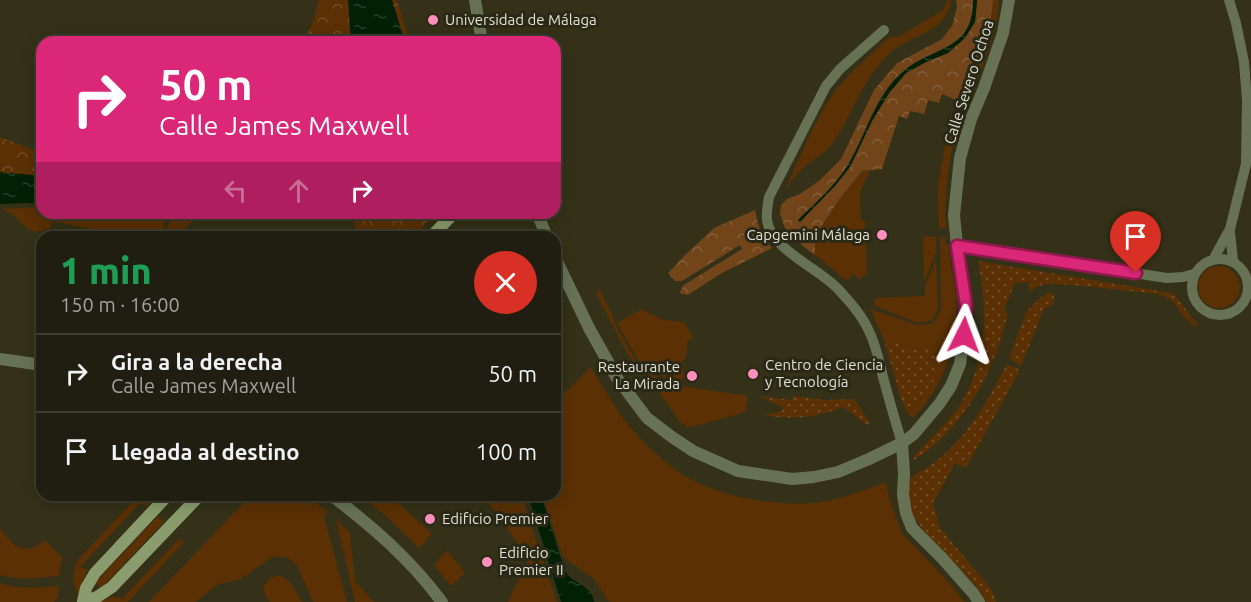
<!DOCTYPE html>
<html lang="es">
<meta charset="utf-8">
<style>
body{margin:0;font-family:Ubuntu,sans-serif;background:#282719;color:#f1f3f6;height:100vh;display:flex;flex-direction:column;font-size:22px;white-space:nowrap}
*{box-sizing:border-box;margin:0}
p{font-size:20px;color:#a2a29f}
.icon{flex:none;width:33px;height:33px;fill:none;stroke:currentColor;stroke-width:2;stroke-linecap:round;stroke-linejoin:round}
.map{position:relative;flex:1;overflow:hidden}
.panel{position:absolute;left:36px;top:231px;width:525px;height:270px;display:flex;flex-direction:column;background:#201e10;border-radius:18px;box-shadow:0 3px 15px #0003,0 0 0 2px #3d3c30}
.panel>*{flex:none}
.top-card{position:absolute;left:36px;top:36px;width:525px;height:183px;border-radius:18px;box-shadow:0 3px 15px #0003,0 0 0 2px #3d3c30;background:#db2777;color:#fff;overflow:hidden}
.pin{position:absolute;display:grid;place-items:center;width:51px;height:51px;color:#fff;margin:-62px -26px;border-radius:50% 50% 50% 0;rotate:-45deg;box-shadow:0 0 6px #0007}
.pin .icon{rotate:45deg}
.me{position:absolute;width:66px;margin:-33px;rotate:3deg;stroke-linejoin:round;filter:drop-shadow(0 0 4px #0008)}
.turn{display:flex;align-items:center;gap:21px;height:126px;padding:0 24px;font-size:27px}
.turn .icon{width:78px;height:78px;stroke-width:2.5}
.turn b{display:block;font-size:42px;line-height:51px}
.lanes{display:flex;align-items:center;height:57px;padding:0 24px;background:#0003;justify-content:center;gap:30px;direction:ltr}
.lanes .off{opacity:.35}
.round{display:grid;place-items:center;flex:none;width:63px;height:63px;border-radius:32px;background:#282719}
.headline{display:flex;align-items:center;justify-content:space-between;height:102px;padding:0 24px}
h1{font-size:36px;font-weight:800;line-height:45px;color:#1e9e55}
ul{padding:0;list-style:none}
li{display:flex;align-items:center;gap:18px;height:78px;padding:0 24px;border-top:2px solid #3d3c30}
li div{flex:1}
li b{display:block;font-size:22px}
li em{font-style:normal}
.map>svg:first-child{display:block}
</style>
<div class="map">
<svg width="1251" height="602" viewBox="0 0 1251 602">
<defs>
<pattern id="forest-crowns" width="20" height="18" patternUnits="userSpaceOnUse" patternTransform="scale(1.5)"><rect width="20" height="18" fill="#71441a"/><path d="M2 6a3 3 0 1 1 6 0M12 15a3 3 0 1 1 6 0" fill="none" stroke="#855f3a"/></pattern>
<pattern id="park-crowns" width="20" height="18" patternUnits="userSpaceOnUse" patternTransform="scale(1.5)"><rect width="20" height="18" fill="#5a3004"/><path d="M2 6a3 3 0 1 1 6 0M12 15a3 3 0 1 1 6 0" fill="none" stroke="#714e28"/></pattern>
<pattern id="garden-dots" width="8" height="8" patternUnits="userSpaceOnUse" patternTransform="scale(1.5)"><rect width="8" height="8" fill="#5a3004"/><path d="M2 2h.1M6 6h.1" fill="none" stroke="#714e28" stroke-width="1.8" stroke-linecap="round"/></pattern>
<pattern id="water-ripples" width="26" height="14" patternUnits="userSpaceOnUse" patternTransform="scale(1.5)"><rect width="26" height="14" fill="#012006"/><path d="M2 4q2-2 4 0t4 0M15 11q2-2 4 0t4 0" fill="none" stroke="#264029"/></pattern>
</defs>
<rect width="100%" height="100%" fill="#2a2816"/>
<!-- built -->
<path fill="#343118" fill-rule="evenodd" d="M0,0H1251V602H0ZM42,42H555V213H42ZM42,237H555V495H42Z"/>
<!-- grass -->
<path fill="#5a3004" d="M947,0H951C947,33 912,34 891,52C863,78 856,107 837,137C826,155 817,156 803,168C797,174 791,182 785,189C800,159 812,125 831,97C847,74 869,56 890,37H898L943,10Z
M993,0H999C998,38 977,77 964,112L956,110C962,93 972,78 979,61C987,42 992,21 993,0Z
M953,119L960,122C948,155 944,193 946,228H939L938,185L944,151Z
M870,170L860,192L861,220L865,221L867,272L860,280L853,274L847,281L815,255V237L839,200L862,171Z
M42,207V213H167L165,216L163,237H128L52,221L50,228L36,232L28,229L12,214L1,209Z
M173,213H200L177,237H167V229Z
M936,236V253L924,282L923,237Z
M940,237H947L945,239L946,244H948C950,260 953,275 955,290C961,328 950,369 928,400C924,407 918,412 913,418L907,413L923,397L930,350H921L884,340L870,309H871L917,325L929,324L935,321L941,310Z
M936,260L938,309L934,318L929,321L917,323L875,306V298L925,296V286Z
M1198 287a21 21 0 1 1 42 0a21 21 0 1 1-42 0Z
M599,289L612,314L615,324L643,373L640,375L622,344L596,293Z
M641,309L663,320L684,322L694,339H688L686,357L682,361L684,376L678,386L673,384L653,370H649L645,372L617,323Z
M591,367C605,390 618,415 637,435C651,451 672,469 690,479C725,497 772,506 811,503C837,501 862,491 886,482L889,498L902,533L953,587L964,602H609L594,579L563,557L542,495H555V403Z
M649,373L653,374L675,388L681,386L748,396L746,412L695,426L687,427L680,422L647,374Z
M139,495L149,506L139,504L80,567L89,570L86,572L78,595C72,582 72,573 78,560Z
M251,495H301L328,511L324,517L347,602H313L297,565L286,557H272L241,579L218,584L196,602H149Z
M359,495H390L432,534L419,548L388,518Z
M480,495H521L557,602H508L529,558L489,504Z
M158,516L164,522L102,587L98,586L96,582Z
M336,519L350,533L355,581L374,602H355Z
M0,528C6,538 18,552 32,548C36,547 41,543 45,540L62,557L59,576L21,579L0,575Z
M180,538L184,542L128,602H100L111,597L123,598Z
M447,550L465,573L451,586L434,565Z
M281,576L291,583L302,602H270L266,597L263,587L271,577Z
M0,583C18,590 39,587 59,586L58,597L54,602H0Z"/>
<!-- forest -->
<path fill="url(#forest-crowns)" d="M956,0H973C974,51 934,46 904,71C875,94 866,134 848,165C835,186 815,203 799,220L800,222L850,167L872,121L889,93L906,73L926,62L948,53L975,22L977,0H993C991,37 976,69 959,101L942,94L939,103L928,100L924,114L910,111L907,119L899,116L882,169L862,171L839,200L815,236V255L804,247L785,228L780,214L781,205L787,199L800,194L820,180L841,159L874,90L897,63L942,39L952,26L957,7Z
M755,210C758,225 761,237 772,248L720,274L688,295L679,293L684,285L742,249L740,245L682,281H675L668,273L685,255L714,228Z"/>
<!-- park -->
<path fill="url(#park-crowns)" d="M319,0H397L410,42H302L312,25Z
M0,137L42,153V203L0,204Z
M351,213H436L413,237H358Z"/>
<!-- garden -->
<path fill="url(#garden-dots)" d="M978,261L1171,293C1182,300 1186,313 1197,323V326L1195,327L1183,316L1173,301L1159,294L1073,285L1046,284L1036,287L1028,293L1030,282L1015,283L1004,309L1008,315C1003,331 999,348 992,363C977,399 948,440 914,460V456C927,442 950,421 960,405C988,360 988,310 978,261Z
M1050,292L1054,295V304L1044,309L1021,366L1009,359L1026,312L1040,298Z
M884,340L921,350H930L937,352L941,357C940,380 923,397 907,413L901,399Z
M1007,364L1020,370L966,468L955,463L933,503L940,528L992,590L996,602H986C969,564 907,535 908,492C908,488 909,482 910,478C918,472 927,468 934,463C968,437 988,400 1007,364Z
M759,396L792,400L793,396L825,400L854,399L870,423L867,425L843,407C815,418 793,420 763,415L782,411L783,407Z"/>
<!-- water -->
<path fill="url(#water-ripples)" d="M348,0H392L405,42H351Z
M973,0H977V2L975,22L965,38L948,53L926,62L906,73L889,93L872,121L850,167L835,186L800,222L798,220C815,203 835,186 848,165C867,134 875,95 904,71C934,46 974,51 973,0Z
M0,172L42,176V203L0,204Z
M528,495H541L565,571C572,584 593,585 594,602H561Z"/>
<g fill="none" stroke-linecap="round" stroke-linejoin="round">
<!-- minor -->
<path stroke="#677255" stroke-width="10" d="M884,30L840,69L826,86L769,197C768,204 766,212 767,220C771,250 819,268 838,289C849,301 861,314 868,329C876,344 879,361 883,377C889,399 895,421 902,443
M1230,232L1233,261
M957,246L1167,278L1183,277L1194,274
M1214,258L1230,229L1246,164L1247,100L1244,62L1236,23L1229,0
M1192 287a28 28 0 1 1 56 0a28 28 0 1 1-56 0Z"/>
<!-- tertiary -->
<path stroke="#677255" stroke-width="12" d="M475,0L482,42
M537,213L547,237
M555,257L589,328L617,378L647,418L672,437L693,451L738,471L792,479L814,477L838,472L869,459L902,443L914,434L940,403L951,386L960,364L964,335L966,305L957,246L954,215L960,158L971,119L984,88L1003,33L1009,0
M0,359L42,365
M902,443L904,473L903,495L906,513L912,528L942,558L973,593L979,602
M331,495C374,528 410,559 442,602"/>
<!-- secondary -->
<path stroke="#8a9c6d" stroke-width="12" d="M431,237L454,213
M83,601L86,588L95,573L168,495
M83,602L97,597L112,587L200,495"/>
</g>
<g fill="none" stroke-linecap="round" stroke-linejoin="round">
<defs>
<path id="route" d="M964,335L966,305L957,246L1136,273"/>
</defs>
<!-- route casing -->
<use href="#route" stroke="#8e194d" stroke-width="15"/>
<!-- route -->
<use href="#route" stroke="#db2777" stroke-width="10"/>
</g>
<!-- markers -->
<g fill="#fe8ebb" stroke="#2a2816" stroke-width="2">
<circle cx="433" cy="20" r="6"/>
<circle cx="882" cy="235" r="6"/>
<circle cx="753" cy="374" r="6"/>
<circle cx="692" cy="376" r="6"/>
<circle cx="430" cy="519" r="6"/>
<circle cx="487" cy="562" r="6"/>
</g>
<g text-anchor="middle" stroke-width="6" stroke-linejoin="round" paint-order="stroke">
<!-- poi labels -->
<g font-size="15" fill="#e1e0d5" stroke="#2a2816" text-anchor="start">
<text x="445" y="25">Universidad de Málaga</text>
<text x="870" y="240" text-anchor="end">Capgemini Málaga</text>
<text x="765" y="370">Centro de Ciencia<tspan x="765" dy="17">y Tecnología</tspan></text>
<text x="680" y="372" text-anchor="end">Restaurante<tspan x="680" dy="17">La Mirada</tspan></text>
<text x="442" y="524">Edificio Premier</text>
<text x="499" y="558">Edificio<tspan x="499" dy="17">Premier II</tspan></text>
</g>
<!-- street labels -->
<g font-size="15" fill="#e1e0d5" stroke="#2a2816">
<text transform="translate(969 82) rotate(-72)" y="5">Calle Severo Ochoa</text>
</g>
</g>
</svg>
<div class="pin" style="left:1136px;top:273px;background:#d93025"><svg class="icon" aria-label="arrive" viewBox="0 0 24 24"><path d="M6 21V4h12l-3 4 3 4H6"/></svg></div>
<svg class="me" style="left:964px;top:335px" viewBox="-20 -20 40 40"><path d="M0-17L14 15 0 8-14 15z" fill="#db2777" stroke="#fff" stroke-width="4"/></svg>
<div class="top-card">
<div class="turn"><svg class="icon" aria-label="right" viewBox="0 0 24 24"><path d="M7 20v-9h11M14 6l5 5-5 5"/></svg><div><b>50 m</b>Calle James Maxwell</div></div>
<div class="lanes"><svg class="icon off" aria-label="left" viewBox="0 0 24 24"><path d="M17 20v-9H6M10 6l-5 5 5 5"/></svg><svg class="icon off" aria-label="ahead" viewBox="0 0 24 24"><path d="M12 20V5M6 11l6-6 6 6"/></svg><svg class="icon" aria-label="right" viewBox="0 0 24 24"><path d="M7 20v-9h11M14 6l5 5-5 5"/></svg></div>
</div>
<section class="panel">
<div class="headline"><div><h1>1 min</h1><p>150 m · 16:00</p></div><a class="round" style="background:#d93025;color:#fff"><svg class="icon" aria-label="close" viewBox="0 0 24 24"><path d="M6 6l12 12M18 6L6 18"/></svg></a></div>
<ul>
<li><svg class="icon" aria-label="right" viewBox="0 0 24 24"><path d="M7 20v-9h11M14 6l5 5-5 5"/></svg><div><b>Gira a la derecha</b><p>Calle James Maxwell</p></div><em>50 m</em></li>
<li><svg class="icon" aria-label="arrive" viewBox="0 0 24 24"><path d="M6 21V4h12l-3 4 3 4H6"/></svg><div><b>Llegada al destino</b></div><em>100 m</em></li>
</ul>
</section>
</div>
